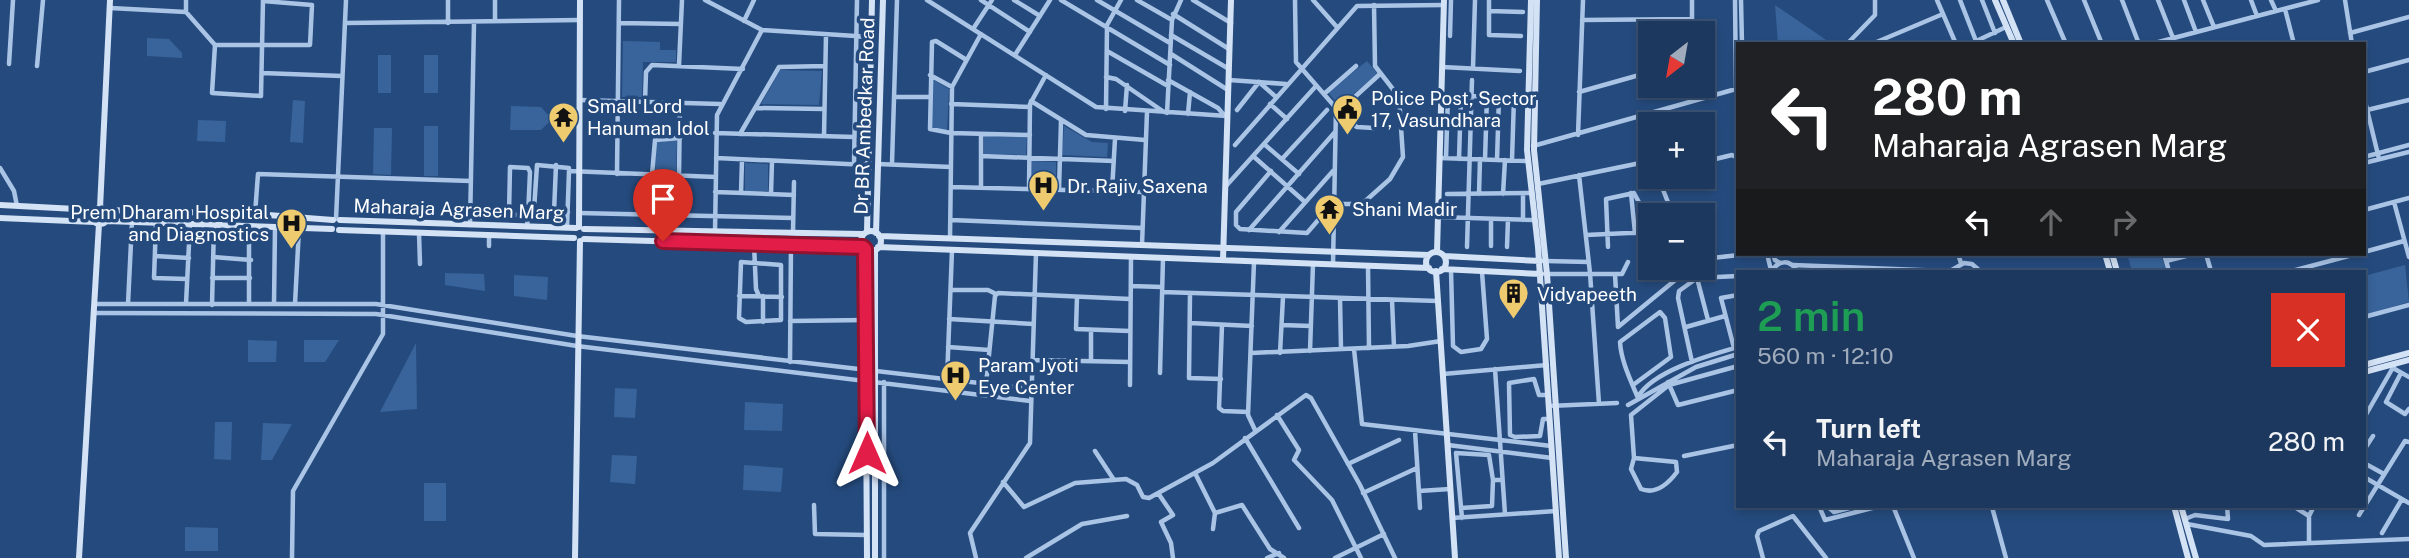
<!DOCTYPE html>
<meta charset="utf-8">
<style>
body{margin:0;font-family:"Public Sans",sans-serif;background:#253f64;color:#f1f3f6;height:100vh;display:flex;flex-direction:column;font-size:26px;white-space:nowrap}
*{box-sizing:border-box;margin:0}
p{font-size:23px;color:#a0acbc}
.icon{flex:none;width:38px;height:38px;fill:none;stroke:currentColor;stroke-width:2;stroke-linecap:round;stroke-linejoin:round}
.map{position:relative;flex:1;overflow:hidden}
.drawer{position:absolute;left:1736px;top:270px;width:630px;height:238px;display:flex;flex-direction:column;background:#1c385e;border-radius:0px;box-shadow:0 4px 10px #0003,0 0 0 2px #3a5273}
.drawer>*{flex:none}
.top-card{position:absolute;left:1736px;top:42px;width:630px;height:214px;border-radius:0px;box-shadow:0 4px 10px #0003,0 0 0 2px #3a5273;background:#202124;color:#fff;overflow:hidden}
.needle{width:46px;rotate:211deg}
.buttons{position:absolute;left:1638px;top:21px;display:grid;gap:14px}
.buttons a{display:grid;place-items:center;width:77px;height:77px;border-radius:0px;background:#1c385e;box-shadow:0 4px 10px #0003,0 0 0 2px #3a5273;font-size:35px}
.pin{position:absolute;display:grid;place-items:center;width:60px;height:60px;color:#fff;margin:-72px -30px;border-radius:50% 50% 50% 0;rotate:-45deg;box-shadow:0 0 7px #0007}
.pin .icon{rotate:45deg}
.me{position:absolute;width:77px;margin:-38px;rotate:0deg;stroke-linejoin:round;filter:drop-shadow(0 0 5px #0008)}
.turn{display:flex;align-items:center;gap:24px;height:147px;padding:0 21px;font-size:32px}
.turn .icon{width:91px;height:91px;stroke-width:2.5}
.turn b{display:block;font-size:49px;line-height:60px}
.lanes{display:flex;align-items:center;height:66px;padding:0 21px;background:#0003;justify-content:center;gap:35px;direction:ltr}
.lanes .off{opacity:.35}
.round{display:grid;place-items:center;flex:none;width:74px;height:74px;border-radius:0px;background:#253f64}
.head{display:flex;align-items:center;justify-content:space-between;height:119px;padding:0 21px}
h1{font-size:42px;font-weight:600;line-height:52px;color:#1e9e55}
ul{padding:0;list-style:none}
li{display:flex;align-items:center;gap:21px;height:105px;padding:0 21px}
li div{flex:1}
li b{display:block;font-size:26px}
li em{font-style:normal}
.map>svg:first-child{display:block}
</style>
<div class="map">
<svg width="2409" height="558" viewBox="0 0 2409 558">
<rect width="100%" height="100%" fill="#254b7e"/>
<!-- green -->
<path fill="#38649b" d="M1775,5L1832,44H1778Z
M147,38L169,39L182,53V58L147,56Z
M623,41L660,42V50H676V62H643L642,97H622Z
M378,55H391V93H378Z
M424,55H438V93H424Z
M1367,61L1378,74L1339,106L1328,92Z
M780,70L822,71L819,105L761,104Z
M932,79L949,89L947,131L931,130Z
M293,100L305,101L303,143L290,142Z
M511,106L541,107L547,114H554L555,123H548L541,130H510Z
M198,120L226,121L225,142L197,141Z
M424,126H438V176H424Z
M1064,126L1092,142L1108,143L1107,157L1062,155Z
M374,128H392L391,175L373,174Z
M984,136L1027,137L1026,155L984,154Z
M656,140L677,141L676,172H655Z
M1032,161L1056,162V186H1031Z
M745,163L768,164V191H745Z
M2127,254H2161L2166,271H2132Z
M2405,265L2409,302L2364,315V276Z
M445,273L484,274L485,291L445,285Z
M514,275L548,277L547,300L514,296Z
M248,340L277,341L276,362H248Z
M304,340H339L325,362H304Z
M416,343L417,409L380,412Z
M615,388L637,389L635,418L614,417Z
M745,402L783,404L782,431L744,430Z
M215,422H232L231,460L214,459Z
M263,423L292,424L272,460H261Z
M612,455L637,456L635,484L610,482Z
M744,465L783,468L781,492L743,490Z
M424,483H446V521H424Z
M185,527L218,528V551H185Z"/>
<g fill="none" stroke-linecap="round" stroke-linejoin="round">
<!-- street -->
<path stroke="#aac4e6" stroke-width="4.5" d="M186,0V12L215,45L212,93L261,96L263,0
M705,0L762,30L871,37
M927,0L1096,107L1227,116
M981,0L1030,32
M1014,0L1040,16
M1061,0L1170,65
M1097,0L1170,43
M1137,0L1172,20
M1193,0L1231,23
M1295,0L1296,62L1336,108L1333,265
M1313,0L1336,26
M1489,0V35L1521,36
M1692,0V33
M1741,0L1742,44
M1937,0L1956,44
M1960,0L1976,41
M1982,0L1995,33
M2047,0L2066,44
M2084,0L2102,44
M2122,0L2139,44
M2158,0L2173,38
M2184,0L2196,32
M2203,0L2214,27
M2251,0L2257,16
M2271,0L2276,11
M2345,0L2352,44
M110,8L186,12
M2285,9L2294,44
M1489,11L1523,12
M1173,14L1229,49
M1582,20L1692,19
M495,21V0
M744,21L754,0
M345,23L580,20
M448,23V0
M619,23L681,24
M973,29L992,0
M2350,33L2409,17
M1171,35L1229,69
M1450,36L1451,0
M1847,44L1875,15V0
M1872,44L1943,14
M1970,44L2006,27
M2151,44L2318,0
M215,45H310L312,5L263,1
M1107,51L1168,86
M1171,54L1228,90
M1015,55L1050,0
M965,59L936,41L932,42L930,129L951,133L1030,135
M9,64L13,0
M679,65L682,0
M37,66L43,0
M1442,67L1520,71
M1473,68L1475,0
M2364,72L2409,60
M262,73L342,76
M930,75L952,87
M1106,77L1116,79L1164,112
M1168,80L1218,108L1224,115
M1229,80L1286,84
M1693,86L1694,101
M1579,92L1650,72
M1324,94L1356,66
M1445,95L1520,98
M894,97H930
M2364,97L2379,159
M579,100L720,104
M1031,101L1086,135L1145,140
M645,102L646,72L652,65L743,69
M951,104L1030,107
M1270,104L1287,119
M755,108L824,109
M1106,109L1107,25L1121,0
M1237,110L1259,82L1276,97
M2367,110L2409,100
M1125,111L1127,85
M1167,113L1172,20L1181,0
M1188,114L1190,92
M1374,128L1357,127L1336,114L1380,74
M715,133L854,137
M740,134L779,67L825,66
M1578,135L1583,0
M824,136L826,35
M1264,144L1299,174
M1235,145L1357,6L1444,5
M1533,146L1736,89L1735,0
M981,156L1114,161
M1253,156L1305,202
M2364,157L2409,145
M716,158L868,165
M1440,158L1528,161
M1446,158L1448,95
M1282,159L1327,110
M1459,159L1461,95
M1485,160L1487,96
M1497,160L1499,97
M1512,160L1514,98
M1703,162L1732,155L1738,158
M2364,163L2409,152
M854,164L857,0
M878,164L951,167
M892,164L897,0
M0,168L14,191L17,206
M569,171L716,177
M1271,171L1236,212V225L1240,229L1307,233L1332,204H1362L1390,179L1403,157L1399,97L1375,66L1374,5
M617,174L619,0
M652,175L655,140L680,138
M1579,175L1590,273L1599,404
M679,176L680,103
M1658,177L1673,215
M1538,184L1650,161
M1226,186L1316,86
M951,187L1143,192
M981,187V134
M1029,189L1030,104L1046,75
M1059,190L1061,121
M1112,191L1115,139
M715,192L794,195
M741,193L742,160
M1631,193L1635,233
M771,194L772,161
M1447,194L1532,193
M1479,194L1480,159
M1503,194L1505,160
M2394,202L2409,257
M2364,210L2409,198
M554,212L556,165
M579,213L793,218
M255,214L258,174L471,181
M1438,217L1535,220
M336,219L346,0
M1491,219V246
M951,220L1142,228
M1523,220V194
M156,223L154,278L187,279
M470,225L474,23
M249,226V304
M527,227L528,216L530,172L528,168L510,167L509,214L528,216
M567,228L569,171V168L537,165L534,210L568,212
M652,230L653,216
M1249,230L1335,132
M715,232L717,115L762,30
M793,232L794,182
M1279,232L1333,171
M419,233L420,264
M1586,235L1650,232
M950,238L952,87L981,34
M754,244L756,289L759,296
M1142,245L1147,112
M489,246V235
M1467,247L1472,80
M1507,247L1508,219
M1608,247L1606,199L1634,193L1650,223
M2364,252L2404,241
M1767,254L1771,270
M1773,254L1775,260L1780,263
M1958,254L1961,263
M2164,254L2169,271
M2206,254L2211,271
M155,256L189,258
M213,257L251,260
M1703,259L1748,254
M1546,261L1589,262
M2166,261L2194,254
M741,262L781,265V320L746,322L739,318Z
M1254,262L1248,415L1255,430
M1793,265L1945,271
M1368,266L1369,348
M1451,270L1453,346L1461,352L1481,349L1487,339L1482,272
M1772,271C1778,260 1790,259 1797,271
M1950,271L1964,263L1972,264L1980,271
M2292,271L2356,254
M1547,274H1622L1628,262
M1615,274L1618,327L1679,277
M212,278H250
M1697,278L1708,320
M1131,286L1162,287
M951,290H988L996,294
M1162,292L1438,301
M1190,293L1189,378L1221,379
M739,296L782,297
M763,296V322
M1077,297L1076,329L1130,331
M1340,298L1341,349
M1392,300L1394,347
M95,304H376L577,336L1030,389
M128,304L132,222
M186,304L190,224
M274,304L275,227
M295,304L299,228
M212,305L214,225
M94,313L376,314L577,346L1030,401
M2364,317L2409,305
M949,319L1033,324
M790,321L866,320
M1190,323L1252,326
M1222,325L1219,408L1223,411L1248,412
M1282,325L1311,326
M1686,327L1725,316
M1091,330V361
M948,347L989,350
M1734,348L1721,298L1738,295
M1354,349L1362,424L1551,446
M1310,351L1313,264
M1251,353L1408,346L1441,341
M1280,353L1283,297
M1032,360L1130,362
M790,362L791,244
M1692,362L1678,298L1679,291L1697,278L1738,276
M2393,368L2409,377
M1495,369L1505,514
M1160,373L1163,258
M2401,373L2386,402L2405,414L2409,409
M1443,374L1547,365
M947,380L952,250
M1668,382L1678,405L1738,390
M986,384L995,296L998,293L1130,299
M1130,385L1131,257
M1633,385L1671,357L1665,318L1660,312L1620,342C1621,361 1631,381 1638,398
M1548,395H1539L1534,379L1509,383L1510,435L1515,437L1540,436L1543,419H1550
M1638,397C1652,371 1710,355 1738,347
M1628,405L1696,367L1738,354
M1549,406L1617,403
M1277,415L1299,450L1294,460L1332,500L1361,558
M2364,418L2395,364
M1415,431L1420,508
M1245,438L1299,528
M1448,445L1552,458
M2364,450L2373,436
M1095,451L1114,480
M1684,456L1738,445
M1634,458L1631,469L1641,489C1656,495 1668,484 1677,472L1676,462L1634,458L1631,415L1669,385L1738,366
M2364,463L2384,474
M1348,464L1399,440
M1195,473L1215,513L1213,529
M2364,477L2409,503
M1003,482L1024,507L1075,483L1126,479L1137,485L1143,497L1149,498L1213,463L1306,395L1311,398L1360,485L1395,558
M1419,491L1450,489
M1158,493L1173,515L1161,522L1171,543L1173,558
M1363,493L1417,468
M814,505L815,534L866,535
M1819,506L1825,520L1880,506
M1827,506L1834,512L1857,506
M1893,506L1914,558
M1934,506L1992,507L2006,558
M2293,506L2309,516
M1461,508L1492,506L1493,480H1502
M1215,513L1242,505L1270,549L1284,558
M2359,515L2405,441L2409,442
M1452,518L1556,511
M1462,518L1456,453L1489,455L1493,480
M2185,519L2195,515L2228,519L2227,506
M2187,524L2251,536L2264,545L2409,539
M2382,533L2402,499
M2309,543V516L2314,506
M292,558L293,491L383,334V231
M884,558V382
M976,558L970,533L1030,443L1036,253
M1026,558L1082,524L1127,516
M1267,558L1279,553
M1335,558L1384,534
M1763,558L1757,536L1759,531L1793,516L1826,558"/>
<!-- secondary -->
<path stroke="#d4e2f5" stroke-width="6" d="M1531,0L1527,150L1538,247L1559,558
M1537,0L1534,150L1547,274L1566,558
M1995,0L2014,44
M2003,0L2021,44
M0,205L95,210
M92 216a8 8 0 1 1 16 0a8 8 0 1 1-16 0Z
M100,208L110,0
M105,210L255,214L333,220
M0,218L95,222
M340,220L576,228
M107,221L332,229
M579,227L580,0
M584,229L863,234
M339,230L574,238
M861 241a10 10 0 1 1 20 0a10 10 0 1 1-20 0Z
M867,232L872,0
M876,233L883,0
M879,236L1429,255
M584,239L863,247
M878,247L1429,268
M865,249L867,558
M1437,252L1444,0
M1426 262a10 10 0 1 1 20 0a10 10 0 1 1-20 0Z
M2105,254L2110,271
M2112,254L2117,271
M1444,256L1540,261
M1223,260L1231,0
M1442,269L1541,274
M1436,271L1455,558
M2364,365L2409,353
M2364,372L2409,360
M2174,506L2188,558
M2181,506L2196,558
M79,558L99,224
M575,558L580,241
M875,558V250"/>
</g>
<g fill="none" stroke-linecap="round" stroke-linejoin="round">
<defs>
<path id="route" d="M663,241L863,247L865,249L867,453"/>
</defs>
<!-- route casing -->
<use href="#route" stroke="#92132f" stroke-width="18"/>
<!-- route -->
<use href="#route" stroke="#e11d48" stroke-width="12"/>
</g>
<!-- icons -->
<defs>
<symbol id="civic-pin" viewBox="-11 -11 22 30"><path d="M0 17L-7.5 6A9.5 9.5 0 1 1 7.5 6Z" fill="#efcb6f" stroke="#254b7e"/><path d="M-.6-6.5H3V-4.5H.6V-3L4-1V1h2V6H-6V1h2V-1L-.6-3ZM-1.2 2.5V6h2.4V2.5Z" fill="#111"/></symbol>
<symbol id="temple-pin" viewBox="-11 -11 22 30"><path d="M0 17L-7.5 6A9.5 9.5 0 1 1 7.5 6Z" fill="#efcb6f" stroke="#254b7e"/><path d="M0-6L5-2H3V0L6.5 2.5H4V6H1.5V3h-3V6H-4V2.5H-6.5L-3 0V-2H-5Z" fill="#111"/></symbol>
<symbol id="hospital-pin" viewBox="-11 -11 22 30"><path d="M0 17L-7.5 6A9.5 9.5 0 1 1 7.5 6Z" fill="#efcb6f" stroke="#254b7e"/><path d="M-5-5h3v3.5h4V-5h3V5h-3V1.5h-4V5h-3Z" fill="#111"/></symbol>
<symbol id="building-pin" viewBox="-11 -11 22 30"><path d="M0 17L-7.5 6A9.5 9.5 0 1 1 7.5 6Z" fill="#efcb6f" stroke="#254b7e"/><path d="M-4-6H4V6H1V3H-1V6H-4ZM-2.5-4.3h1.7v1.8h-1.7ZM.8-4.3h1.7v1.8H.8ZM-2.5-1h1.7V.8h-1.7ZM.8-1h1.7V.8H.8Z" fill="#111"/></symbol>
</defs>
<g fill-rule="evenodd">
<use href="#civic-pin" x="1330" y="92" width="35" height="47"/>
<use href="#temple-pin" x="546" y="100" width="35" height="47"/>
<use href="#hospital-pin" x="1026" y="168" width="35" height="47"/>
<use href="#temple-pin" x="1312" y="192" width="35" height="47"/>
<use href="#hospital-pin" x="274" y="206" width="35" height="47"/>
<use href="#building-pin" x="1496" y="276" width="35" height="47"/>
<use href="#hospital-pin" x="938" y="358" width="35" height="47"/>
</g>
<g text-anchor="middle" stroke-width="7" stroke-linejoin="round" paint-order="stroke">
<!-- poi labels -->
<g font-size="19" fill="#fff" stroke="#254b7e" text-anchor="start">
<text x="1371" y="105">Police Post, Sector<tspan x="1371" dy="22">17, Vasundhara</tspan></text>
<text x="587" y="113">Small Lord<tspan x="587" dy="22">Hanuman Idol</tspan></text>
<text x="1067" y="193">Dr. Rajiv Saxena</text>
<text x="1352" y="216">Shani Madir</text>
<text x="269" y="219" text-anchor="end">Prem Dharam Hospital<tspan x="269" dy="22">and Diagnostics</tspan></text>
<text x="1537" y="301">Vidyapeeth</text>
<text x="978" y="372">Param Jyoti<tspan x="978" dy="22">Eye Center</tspan></text>
</g>
<!-- street labels -->
<g font-size="19" fill="#fff" stroke="#254b7e">
<text transform="translate(864 116) rotate(-88)" y="7">Dr BR Ambedkar Road</text>
<text transform="translate(459 209) rotate(2)" y="7">Maharaja Agrasen Marg</text>
</g>
</g>
</svg>
<div class="buttons">
<a><svg class="needle" viewBox="-14 -14 28 28"><path d="M0-13l5 13h-10z" fill="#e53935"/><path d="M0 13l5-13h-10z" fill="#a0acbc"/></svg></a>
<a>+</a>
<a>−</a>
</div>
<div class="pin" style="left:663px;top:241px;background:#d93025"><svg class="icon" aria-label="arrive" viewBox="0 0 24 24"><path d="M6 21V4h12l-3 4 3 4H6"/></svg></div>
<svg class="me" style="left:867px;top:453px" viewBox="-20 -20 40 40"><path d="M0-17L14 15 0 8-14 15z" fill="#e11d48" stroke="#fff" stroke-width="4"/></svg>
<div class="top-card">
<div class="turn"><svg class="icon" aria-label="left" viewBox="0 0 24 24"><path d="M17 20v-9H6M10 6l-5 5 5 5"/></svg><div><b>280 m</b>Maharaja Agrasen Marg</div></div>
<div class="lanes"><svg class="icon" aria-label="left" viewBox="0 0 24 24"><path d="M17 20v-9H6M10 6l-5 5 5 5"/></svg><svg class="icon off" aria-label="ahead" viewBox="0 0 24 24"><path d="M12 20V5M6 11l6-6 6 6"/></svg><svg class="icon off" aria-label="right" viewBox="0 0 24 24"><path d="M7 20v-9h11M14 6l5 5-5 5"/></svg></div>
</div>
<section class="drawer">
<div class="head"><div><h1>2 min</h1><p>560 m · 12:10</p></div><a class="round" style="background:#d93025;color:#fff"><svg class="icon" aria-label="close" viewBox="0 0 24 24"><path d="M6 6l12 12M18 6L6 18"/></svg></a></div>
<ul>
<li><svg class="icon" aria-label="left" viewBox="0 0 24 24"><path d="M17 20v-9H6M10 6l-5 5 5 5"/></svg><div><b>Turn left</b><p>Maharaja Agrasen Marg</p></div><em>280 m</em></li>
</ul>
</section>
</div>
